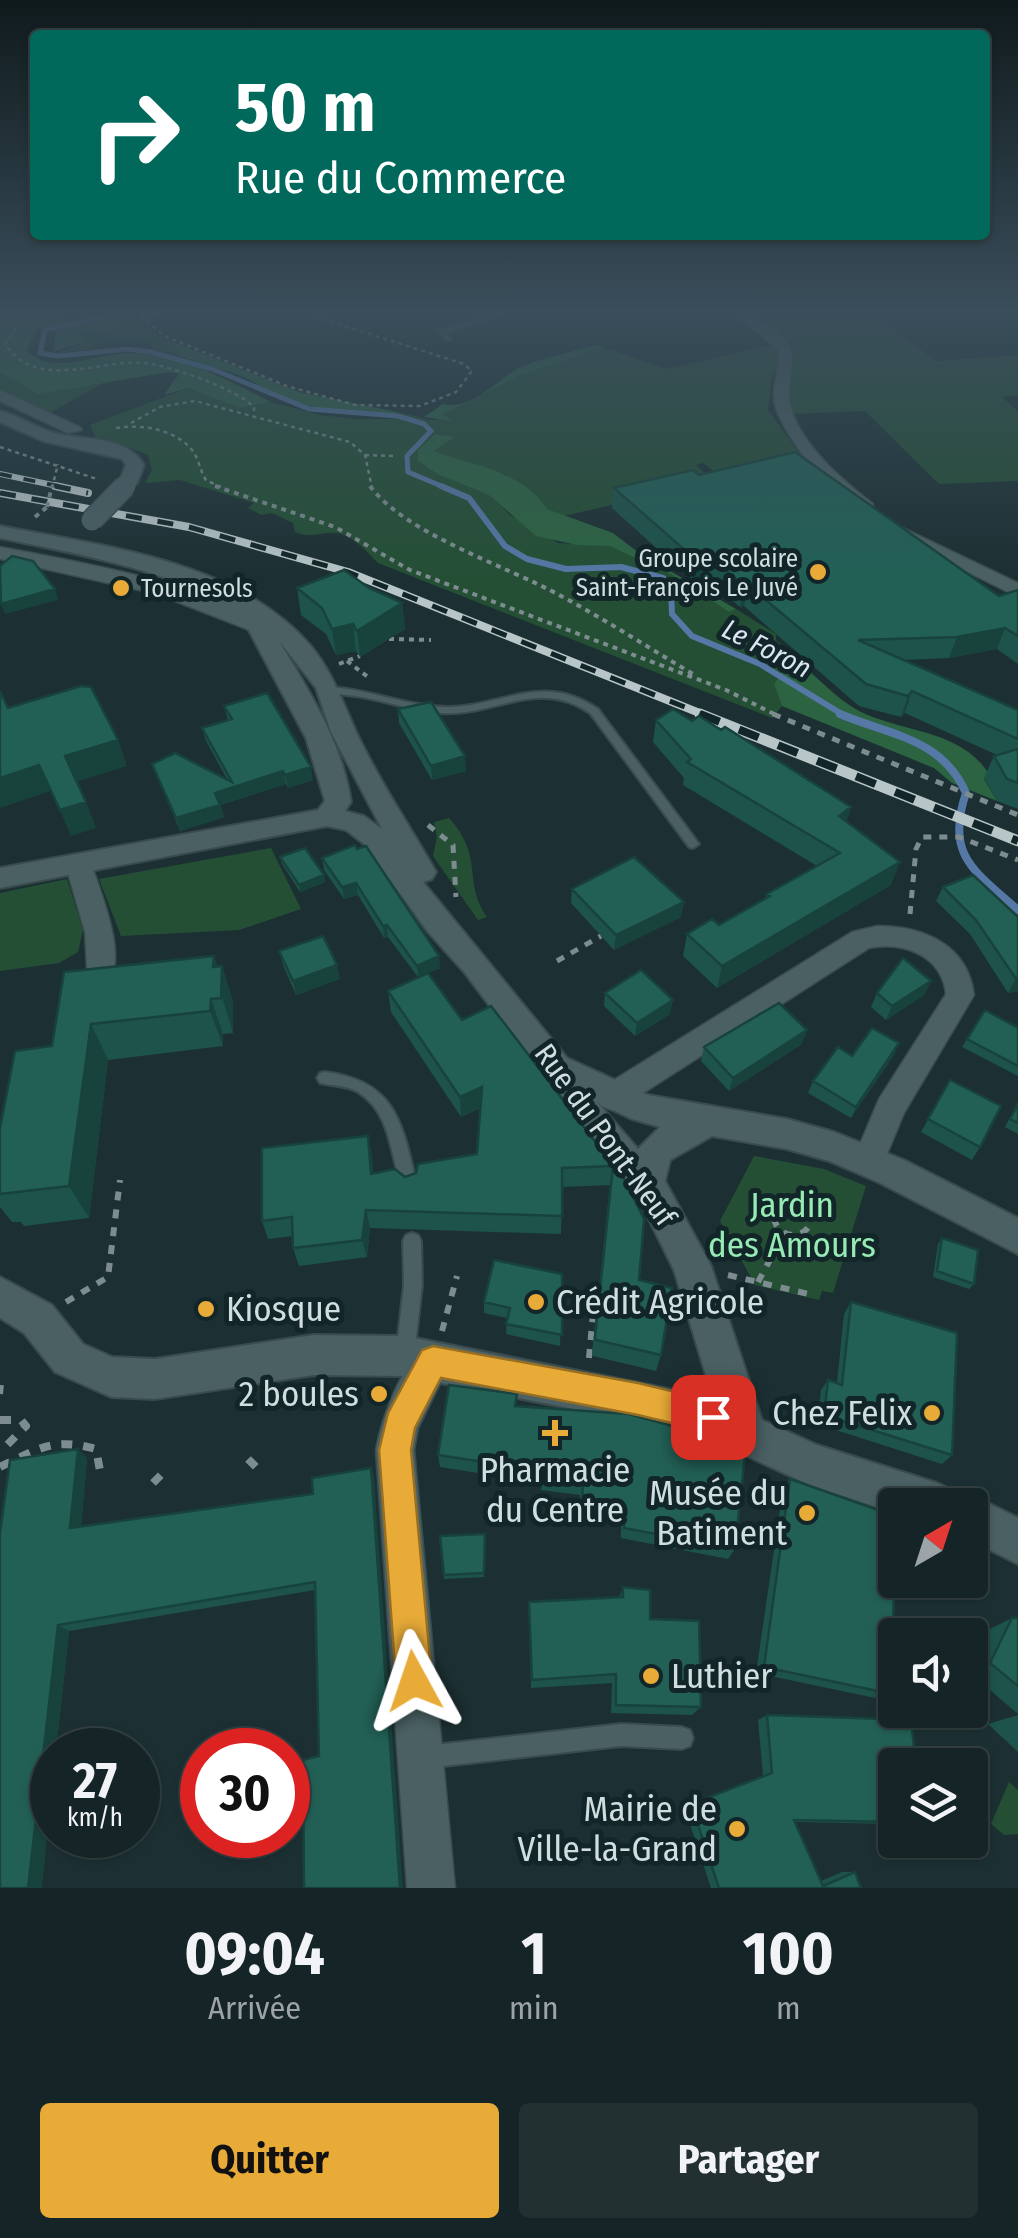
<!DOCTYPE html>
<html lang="fr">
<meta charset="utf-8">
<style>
body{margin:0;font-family:"Fira Sans Condensed",sans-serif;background:#223032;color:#f1f3f6;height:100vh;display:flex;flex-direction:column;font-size:38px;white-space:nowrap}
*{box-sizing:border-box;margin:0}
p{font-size:32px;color:#9da4a7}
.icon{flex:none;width:55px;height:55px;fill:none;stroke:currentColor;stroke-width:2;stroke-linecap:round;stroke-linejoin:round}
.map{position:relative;height:1888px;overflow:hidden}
.sheet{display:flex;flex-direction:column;background:#152426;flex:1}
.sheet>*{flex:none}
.banner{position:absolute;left:30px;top:30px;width:960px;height:210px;border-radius:10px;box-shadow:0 2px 8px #0004,0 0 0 2px #344143;background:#00695c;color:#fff;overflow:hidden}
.needle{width:65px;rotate:39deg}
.tools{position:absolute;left:878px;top:1488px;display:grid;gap:20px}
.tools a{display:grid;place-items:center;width:110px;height:110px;border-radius:10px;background:#152426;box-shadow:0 2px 8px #0004,0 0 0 2px #344143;font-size:50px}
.speed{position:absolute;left:30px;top:1728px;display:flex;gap:20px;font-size:50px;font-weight:700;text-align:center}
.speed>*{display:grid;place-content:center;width:130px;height:130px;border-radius:50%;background:#152426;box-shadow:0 2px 8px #0004,0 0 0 2px #344143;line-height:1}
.speed small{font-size:25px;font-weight:400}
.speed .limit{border:15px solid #d22;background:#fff;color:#111}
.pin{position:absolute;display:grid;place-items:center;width:85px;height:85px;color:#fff;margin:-42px;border-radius:20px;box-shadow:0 5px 15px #0006}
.me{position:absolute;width:110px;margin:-55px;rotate:355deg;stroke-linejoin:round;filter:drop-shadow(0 0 8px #0008)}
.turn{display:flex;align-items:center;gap:35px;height:210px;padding:0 40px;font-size:45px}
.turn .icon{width:130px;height:130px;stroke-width:2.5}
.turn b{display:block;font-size:70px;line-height:85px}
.eta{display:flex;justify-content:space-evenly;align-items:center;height:170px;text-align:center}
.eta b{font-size:60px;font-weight:700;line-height:70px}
.button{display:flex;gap:20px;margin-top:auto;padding:20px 40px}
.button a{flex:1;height:115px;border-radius:10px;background:#e9ab38;color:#111;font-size:40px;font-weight:700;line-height:115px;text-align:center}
.button a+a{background:#223032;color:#f1f3f6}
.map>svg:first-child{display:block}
</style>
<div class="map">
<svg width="1018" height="1888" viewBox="0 0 1018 1888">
<rect width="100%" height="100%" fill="#1c3033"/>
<!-- green -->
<path fill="#244f35" d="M744,312H867L937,361L1018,355V395L1002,397L1018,411V481L939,484L865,411L789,414L787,384L792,350L779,335Z
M131,322L170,341L183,357L154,349L150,343H99L93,348L54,354L86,342L75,334Z
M776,344L780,363L772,376L768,410L797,450L844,495L730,483L703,463L696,465L706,474L680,489L564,516L547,509L506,475L432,451L449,441L435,434L418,451L417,460L437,474L490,495L510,515L558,543L609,546L672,575L729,612L736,609L776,634V640L798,661L785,666L774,684L782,706L772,718L378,563C367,552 353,535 337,533C321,531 311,539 295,532L293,523L272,513L262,515L248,508L254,503L180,480L145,483L152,470L148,455L121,444L96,439L90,425L188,388L240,408L270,402L320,415L355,419H392L402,413L430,420L450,419L442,414L522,375L602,347L666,369Z
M0,372L37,394L107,381L48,414L0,390Z
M449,818C485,858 462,881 487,917L478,920L433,856L437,837L434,822Z
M271,848L301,909L239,930L121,936L99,879Z
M67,879L83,930L78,952L59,963L0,971V893Z
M754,1156L824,1169L866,1186L833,1293L822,1291L819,1300L755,1285L720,1221Z
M1009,1782L1018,1790V1834L1004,1835L991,1824Z"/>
<!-- forest -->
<path fill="#2c6442" d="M0,312H36L76,322L37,329L27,350C51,378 98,352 131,353C178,354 230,380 270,402L240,408L188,388L164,395L179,374L169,372L37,394L0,372Z
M120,312L136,318L107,330L77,334L87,342L54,351L56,330L117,319L116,313Z
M170,341L299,392L402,413L351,415L290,402L242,376L183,357Z
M596,345L603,347L522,375L443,414L452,421L424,417L443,404C467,411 496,383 512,372C530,360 573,352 596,345Z
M435,434L455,437L433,451C472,465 523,471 547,509L613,533L639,553L736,609L729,612L672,575L609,546L577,545L536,536L489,495L437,474L417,460L418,450Z
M798,661C817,677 837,699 859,711C902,733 963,729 990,776L984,779L997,801L952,783L934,768L782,706L774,684L785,666Z"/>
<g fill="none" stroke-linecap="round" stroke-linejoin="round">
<!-- stream-far2 -->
<path stroke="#5678a6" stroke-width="5" d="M109,312L115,315L45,330L40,353L58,356L128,349L151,352L212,369L309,409L398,416L424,424L431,431L407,456L408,472L446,488"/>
<!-- stream-far1 -->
<path stroke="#5678a6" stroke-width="6" d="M441,486L469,498L505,546L527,559L566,569L621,567L663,578L671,587L672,614L692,636L760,664L845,716"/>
<!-- stream -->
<path stroke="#5678a6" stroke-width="8" d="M840,714C889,735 942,738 966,793C945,855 974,871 1018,910"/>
<defs>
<path id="lane" d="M500,312H509L446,332L451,340H447L439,331Z
M329,687C369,689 406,706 446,707C504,707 541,671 598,709L699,844L693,848L689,847L590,713C535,677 497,717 440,713C417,711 394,704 371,699C356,695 341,695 325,692L324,690Z
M325,1072C397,1081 402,1124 417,1185L415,1190L409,1192L403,1190C390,1157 392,1113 358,1092C346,1085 332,1086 320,1083L317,1078L320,1073Z
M412,1233L418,1235L421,1241L422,1285L414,1355L411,1361L405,1364L399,1361L396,1355L404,1285L403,1241L406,1235Z
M621,1724L682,1727L690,1730L693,1738L690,1746L682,1749L621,1746L426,1768L418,1765L415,1757L418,1749L426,1746Z"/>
<path id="street" d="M733,312C748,312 755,317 768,325C814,355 777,377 794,417C809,452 844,481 873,504V512C844,516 781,433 775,405C771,387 780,368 779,350Z
M0,390L80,427L82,430L68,433L0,401Z
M903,528L1018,583V597L897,537L894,533Z
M0,547C58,558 231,588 269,627L266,631H252L157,594L0,559Z
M78,854L87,857L91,863C100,891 125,950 111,977L101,980L91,977L87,969L85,932L65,863L69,857Z
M877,926C924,926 968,945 974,995L904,1113L880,1171L869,1175L858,1171L853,1161L879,1099L946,994C942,956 904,941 869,948L623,1106L612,1110L601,1106L597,1097L601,1088L852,932Z
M433,1343L446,1348L451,1361L418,1428L414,1450L455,1888H407L376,1450C381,1420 404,1355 433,1343Z"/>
<path id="secondary" d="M0,411C18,416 34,426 51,432C83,442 125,433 144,465L137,483L128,489L119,483L126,465L122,459L43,441L0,422Z
M0,526C103,546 236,560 310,645C336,676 345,711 363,746C385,790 412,830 436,872L432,879L423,882L567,1058L648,1095L787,1119L834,1132L904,1160L1018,1218V1254L878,1182L829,1161L787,1149L712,1136L670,1160L665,1181L711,1266L762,1420L817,1445L937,1483L952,1490L957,1500L970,1494L1018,1518V1564L970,1540V1505H895V1513L812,1486L697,1433L405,1376L314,1375L155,1399L111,1397L55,1372L24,1333L0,1318V1277L52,1305L83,1344L112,1357L155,1359L314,1335L405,1336L713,1398L674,1270L645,1211L575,1125L543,1077L465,973L428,932L364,844L346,830L327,826L0,888V868L318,810L325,801L306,738L246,625L253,619C175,571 89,556 0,538ZM279,641L316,688L331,732L382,829L364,816L345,811L351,802C343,745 309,690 279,641ZM598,1103L632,1119L660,1127L638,1149Z"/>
</defs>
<!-- lane casing -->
<use href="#lane" stroke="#394b4d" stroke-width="4"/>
<!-- street casing -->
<use href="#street" stroke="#394b4d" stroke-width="3"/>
<!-- secondary casing -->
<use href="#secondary" stroke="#394b4d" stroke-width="4"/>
<!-- path-far4 -->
<path stroke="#7d8d8f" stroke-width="2.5" stroke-dasharray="4 4" stroke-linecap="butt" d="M133,312L167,337L287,386L355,405L420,406L456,392L472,371L464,364L300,312
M0,315L18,325L5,344C36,392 99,359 145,363C171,366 236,389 254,407V417
M141,317L165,312
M131,423L160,407L195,401L350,442L365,455L372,488
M116,428C141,424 175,429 192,450C199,459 200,471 206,480L223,488
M0,447L97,479
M365,455L393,456"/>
<!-- path-far3 -->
<path stroke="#7d8d8f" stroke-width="4" stroke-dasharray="5 5" stroke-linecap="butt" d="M215,486L335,527L410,570L726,690L778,716
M370,486C405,534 507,566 561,596C606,620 649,648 693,674
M35,517L47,507
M389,639L431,640
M347,661L368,677
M339,664L360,656"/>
<!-- path-far2 -->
<path stroke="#7d8d8f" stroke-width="5" stroke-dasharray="8 8" stroke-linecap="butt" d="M773,714L1018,815
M428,825L453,845L456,897
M910,914L916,849L922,837H959L1018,860
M557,961L601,936"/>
<!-- path-far1 -->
<path stroke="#7d8d8f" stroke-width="6" stroke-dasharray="9 9" stroke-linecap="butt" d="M774 1216a19 19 0 1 1 38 0a19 19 0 1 1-38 0Z
M728,1275L813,1295
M758,1282L785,1232
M66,1302L108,1277L120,1180
M442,1331L457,1276
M589,1358L595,1291
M0,1394L1,1384"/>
<!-- path -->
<path stroke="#7d8d8f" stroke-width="8" stroke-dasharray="11 11" stroke-linecap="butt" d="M0,1420H21L26,1426L0,1452
M248,1459L256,1467
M0,1467C38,1449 53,1437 96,1449L101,1476
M153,1483L161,1475"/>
<!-- lane -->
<use href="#lane" fill="#4a6063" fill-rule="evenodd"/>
<!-- street -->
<use href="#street" fill="#4a6063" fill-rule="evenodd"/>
<!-- secondary -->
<use href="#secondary" fill="#4a6063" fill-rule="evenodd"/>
<defs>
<path id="rail-far2" d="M0,474L67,488"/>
<path id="rail-far1" d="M55,486L88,493
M0,493L189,527L348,572L707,716"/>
<path id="rail" d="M700,714L1018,841"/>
</defs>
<!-- rail-far2 casing -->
<use href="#rail-far2" stroke="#b8c6c7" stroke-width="6"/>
<!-- rail-far1 casing -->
<use href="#rail-far1" stroke="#b8c6c7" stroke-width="8"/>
<!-- rail casing -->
<use href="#rail" stroke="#b8c6c7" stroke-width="11"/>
<!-- rail-far2 -->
<use href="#rail-far2" stroke="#122629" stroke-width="4" stroke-dasharray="12" stroke-linecap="butt"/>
<!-- rail-far1 -->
<use href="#rail-far1" stroke="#122629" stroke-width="5" stroke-dasharray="16" stroke-linecap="butt"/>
<!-- rail -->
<use href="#rail" stroke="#122629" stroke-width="8" stroke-dasharray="21" stroke-linecap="butt"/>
<defs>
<path id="secondary-bridge-far1" d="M123,488L128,483"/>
<path id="secondary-bridge" d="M92,520L125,486"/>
</defs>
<!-- secondary-bridge-far1 casing -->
<use href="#secondary-bridge-far1" stroke="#394b4d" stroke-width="19" stroke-linecap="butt"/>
<!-- secondary-bridge casing -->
<use href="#secondary-bridge" stroke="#394b4d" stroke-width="24" stroke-linecap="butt"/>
<!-- path-bridge-far1 -->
<path stroke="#7d8d8f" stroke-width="2.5" stroke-dasharray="4 4" stroke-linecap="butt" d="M52,488L58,464"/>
<!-- path-bridge -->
<path stroke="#7d8d8f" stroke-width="4" stroke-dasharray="5 5" stroke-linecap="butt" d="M47,507L52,486"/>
<!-- secondary-bridge-far1 -->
<use href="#secondary-bridge-far1" stroke="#4a6063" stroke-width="16"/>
<!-- secondary-bridge -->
<use href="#secondary-bridge" stroke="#4a6063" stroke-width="21"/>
</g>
<!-- wall -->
<path fill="#1d534a" d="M699,475L999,596L1018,590V664L997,649L949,658L903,660L1018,710V809L997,801L984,778L994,756L997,755L905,713L901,717L859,706L744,606L740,607L705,576L692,580L612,508L614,488Z
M297,588H369L402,603L405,629L360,657L356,651L336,655L326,634L301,615Z
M224,706L313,780L288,788L286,784L220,805L224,817L180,831L152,764L227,779L206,741L202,728L228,720Z
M398,709L466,771L432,780L399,723Z
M656,720L692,721L851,807L846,822L891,885L717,988L683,956L687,934L719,925L765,899L767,894L817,866L683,785L684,778L653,742Z
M355,845L440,968L428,973L462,1020L613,1165L639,1280L661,1355L656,1371L593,1356L592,1353L610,1185L562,1187L561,1234L370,1228L367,1257L299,1266L293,1248V1236L268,1239L262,1221L372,1155L373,1173L405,1177L477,1154L480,1108L461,1117L391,1012L388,991L418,977L388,937L384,938L358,895L344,899L324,870L322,858Z
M280,857L324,875L325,882L300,892L282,864Z
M943,887L1018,917V991L1008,993L970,934L936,901Z
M572,889L681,917L614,950L571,903Z
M279,951L340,979L296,995L283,965Z
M214,956L217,966H222L233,1002V1033L223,1034V1046L108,1060L89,1218L24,1226L21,1222H12L0,1207V1128L52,1046Z
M931,981L924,995L886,1020L871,1007L877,993Z
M605,993L670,1014L635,1036L604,1006Z
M985,1010L1018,1028V1076L962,1047Z
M899,1043L894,1055L851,1118L808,1093L813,1081L852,1056Z
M802,1044L729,1091L701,1061L704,1047Z
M950,1080L980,1147L972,1160L921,1132Z
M1018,1102V1134L1005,1127Z
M942,1238L974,1284L969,1289L933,1277L938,1244Z
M562,1274L560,1346L506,1334L507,1318L484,1313V1302Z
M851,1302L952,1455L942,1464L817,1424L821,1390L828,1380L837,1383L844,1314Z
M516,1406L735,1549L728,1559L621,1538V1521L580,1516V1495L541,1490L542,1483L440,1467L438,1455Z
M87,1458L81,1527L313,1494L371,1468L374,1478L319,1756L315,1590L69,1631L56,1750H52L0,1888Z
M790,1479L892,1694L880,1699L756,1673L783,1489Z
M485,1534L484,1577L444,1579L440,1536Z
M623,1587L650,1619L701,1707L692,1715L611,1713L612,1683L531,1688L529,1602L619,1598Z
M1012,1618H1018V1714L970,1673V1669L990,1629Z
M767,1715L895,1765V1824L794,1822L821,1881L842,1872H855L861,1888H711L684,1806L763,1776L758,1720Z
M1018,1715V1752L988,1724Z"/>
<!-- shaded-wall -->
<path fill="#18433c" d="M708,555L705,576L692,580L695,559Z
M748,585L744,606L740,607L744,586Z
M55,589L58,600L5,614L1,604Z
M402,603L405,629L360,657L357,631Z
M353,624L356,651L336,655L332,629Z
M1005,628L997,649L949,658L957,637Z
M912,691L905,713L901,717L908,696Z
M118,740L127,766L76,782L65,756Z
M465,756L466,771L432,780L431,766Z
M39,765L50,791L0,808V778Z
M311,767L313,780L288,788L285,775Z
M283,771L286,784L218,805L215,793Z
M86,802L96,828L71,836L60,810Z
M220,805L224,817L180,831L176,818Z
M851,807L844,830L839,816Z
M900,862L891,885L717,988L722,966Z
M324,875L325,882L300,892L299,885Z
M356,883L358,895L344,899L342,887Z
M684,902L681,917L614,950L616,935Z
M387,925L388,937L384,938L383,926Z
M214,956L222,981V966L233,1002V1033L213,967Z
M439,956L440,968L418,977L417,966Z
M337,965L340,979L296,995L293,981Z
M1018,978V991L1008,993L1016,979Z
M931,981L924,995L886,1020L892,1006Z
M211,999L223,1034V1046L210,1011Z
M673,1000L670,1014L635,1036L637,1023Z
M91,1024L108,1060L89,1218L69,1186Z
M807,1030L802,1044L729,1091L733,1078Z
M899,1043L894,1055L851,1118L856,1107Z
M482,1087L483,1106L461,1117L460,1097Z
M368,1136L372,1155L374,1193L371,1174Z
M366,1210L370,1228L367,1257L362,1240Z
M78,1449L87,1458L80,1536L70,1528Z
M371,1468L374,1478L403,1888H400Z
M58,1625L69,1631L56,1750H52V1784L42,1888H28Z"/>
<!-- building -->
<path fill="#226056" stroke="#18433c" stroke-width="2.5" d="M795,452L999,596L1018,590V636L1005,628L957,637L858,640L1018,710V739L912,691L908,696L866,684L748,585L744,586L708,555L695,559L614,488L693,470L699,475Z
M12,556L33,561L55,589L1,604L0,566Z
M344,570L369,588L402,603L357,631L353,624L332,629L322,608L297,588Z
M81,686L91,687L118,740L65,756L86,802L60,810L39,765L0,778V691L8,708Z
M267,693L311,767L285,775L283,771L215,793L220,805L176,818L152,764L175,753L232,782L202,728L232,719L224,706Z
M431,702L465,756L431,766L398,709Z
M673,709L692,721L699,716L721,730L725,727L851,807L839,816L900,862L722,966L687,934L712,919L719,925L770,896L767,894L840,853L687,762L691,759L656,720Z
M1018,749V783L1007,779L994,756Z
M355,845L357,849L366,846L439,956L417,966L387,925L383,926L356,883L342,887L322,858Z
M305,848L324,875L299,885L280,857Z
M634,857L684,902L616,935L572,889Z
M973,875L1018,917V978L1016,979L976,920L943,887Z
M323,936L337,965L293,981L279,951Z
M214,956L213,967L222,966L221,998L211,999L210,1011L91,1024L69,1186L0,1194V1128L15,1051L52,1046L64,972Z
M903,958L931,981L892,1006L877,993Z
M641,970L673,1000L637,1023L605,993Z
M428,973L462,1020L491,1006L613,1165L614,1158L644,1219L639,1280L672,1288L661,1355L596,1340L595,1337L613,1166L562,1168V1216L366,1210L362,1240L293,1248L292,1217L262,1221V1148L368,1136L371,1174L395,1169L405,1177L416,1173L418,1164L477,1154L482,1087L460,1097L388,991Z
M779,1003L807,1030L733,1078L704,1047Z
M985,1010L1018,1028V1066L967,1039Z
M872,1028L899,1043L856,1107L813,1081L838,1047L852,1056Z
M950,1080L1001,1106L980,1147L928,1119Z
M1018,1104V1123L1010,1119Z
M942,1238L978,1250L974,1284L937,1271Z
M494,1260L562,1274V1335L506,1324L510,1308L484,1302Z
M851,1302L957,1333L952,1455L824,1415L828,1380L842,1385Z
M449,1385L517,1394L515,1406L628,1414L721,1439L745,1455L735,1549L624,1528L625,1510L582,1505L583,1483L542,1479L543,1471L438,1455Z
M78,1449L70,1528L313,1494L312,1478L371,1468L400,1888H304L303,1760L319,1756L315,1582L58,1625L28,1888H0V1533L10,1460Z
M790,1479L895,1516L892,1694L764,1667Z
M485,1534L484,1573L444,1575L440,1536Z
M623,1587L650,1590V1619L699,1621L701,1707L616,1705V1674L532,1680L529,1602L623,1597Z
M1012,1618H1018V1686L990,1663Z
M767,1715L911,1720L916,1765H895V1822L794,1820L823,1886L855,1872L861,1888H719L691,1804L772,1773Z"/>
<!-- sky -->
<linearGradient id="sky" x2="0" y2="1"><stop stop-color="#0f1a1c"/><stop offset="0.54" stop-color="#3a4e5b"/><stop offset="1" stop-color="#3a4e5b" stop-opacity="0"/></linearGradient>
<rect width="1018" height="576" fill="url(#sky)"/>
<!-- route -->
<path fill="#e9ab38" stroke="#976f24" stroke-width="2.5" d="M433,1346L638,1383L713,1401L724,1406L729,1417L724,1428L713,1433L638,1415L441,1378L415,1428L411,1450L432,1681L427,1694L414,1699L401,1694L396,1681L379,1450L388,1413L422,1350Z"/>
<!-- markers -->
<g fill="#e9ab38" stroke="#122629" stroke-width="4">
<circle cx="818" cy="572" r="10"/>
<circle cx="121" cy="588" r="10"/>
<circle cx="536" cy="1302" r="10"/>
<circle cx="206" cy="1309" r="10"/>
<circle cx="379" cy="1394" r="10"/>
<circle cx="932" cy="1413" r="10"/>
<path d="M550 1418h10v10h10v10h-10v10h-10v-10h-10v-10h10z"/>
<circle cx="807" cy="1513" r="10"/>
<circle cx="651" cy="1676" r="10"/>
<circle cx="737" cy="1829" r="10"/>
</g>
<g text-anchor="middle" stroke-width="10" stroke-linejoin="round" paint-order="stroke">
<!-- far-poi labels -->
<g font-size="25" fill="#d1dedf" stroke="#122629" text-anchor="end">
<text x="798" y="567">Groupe scolaire<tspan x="798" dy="29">Saint-François Le Juvé</tspan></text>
<text x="141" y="597" text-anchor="start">Tournesols</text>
</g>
<!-- far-water labels -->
<g font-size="28" font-style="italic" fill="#dbe5f3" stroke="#122629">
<text transform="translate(767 648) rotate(27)" y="10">Le Foron</text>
</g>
<!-- street labels -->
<g font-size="30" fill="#d1dedf" stroke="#122629">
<text transform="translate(605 1135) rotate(54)" y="10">Rue du Pont-Neuf</text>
</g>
<!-- near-park labels -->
<g font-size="35" fill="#96eab3" stroke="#122629">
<text x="792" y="1217">Jardin<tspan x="792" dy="40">des Amours</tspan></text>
</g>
<!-- near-poi labels -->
<g font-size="35" fill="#d1dedf" stroke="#122629" text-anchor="end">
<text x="556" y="1314" text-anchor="start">Crédit Agricole</text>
<text x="226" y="1321" text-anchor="start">Kiosque</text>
<text x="359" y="1406">2 boules</text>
<text x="912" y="1425">Chez Felix</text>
<text x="555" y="1482" text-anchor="middle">Pharmacie<tspan x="555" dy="40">du Centre</tspan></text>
<text x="787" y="1505">Musée du<tspan x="787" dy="40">Batiment</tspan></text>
<text x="671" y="1688" text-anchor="start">Luthier</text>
<text x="717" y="1821">Mairie de<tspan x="717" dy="40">Ville-la-Grand</tspan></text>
</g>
</g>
</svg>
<div class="tools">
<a><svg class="needle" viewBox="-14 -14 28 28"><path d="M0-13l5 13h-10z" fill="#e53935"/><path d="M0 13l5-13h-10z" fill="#9da4a7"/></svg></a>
<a><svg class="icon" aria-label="sound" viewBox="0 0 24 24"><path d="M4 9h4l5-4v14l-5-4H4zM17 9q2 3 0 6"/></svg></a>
<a><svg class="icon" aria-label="layers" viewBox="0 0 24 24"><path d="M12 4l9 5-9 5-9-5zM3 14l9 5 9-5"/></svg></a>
</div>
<div class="speed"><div>27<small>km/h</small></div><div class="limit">30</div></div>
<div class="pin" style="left:713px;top:1417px;background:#d93025"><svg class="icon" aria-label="arrive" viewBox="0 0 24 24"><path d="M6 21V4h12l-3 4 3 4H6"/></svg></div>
<svg class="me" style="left:414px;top:1681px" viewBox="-20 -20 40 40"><path d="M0-17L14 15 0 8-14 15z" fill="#e9ab38" stroke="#fff" stroke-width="4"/></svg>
<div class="banner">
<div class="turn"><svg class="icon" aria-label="right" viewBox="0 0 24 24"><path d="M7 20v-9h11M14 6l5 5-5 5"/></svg><div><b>50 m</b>Rue du Commerce</div></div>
</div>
</div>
<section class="sheet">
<div class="eta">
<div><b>09:04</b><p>Arrivée</p></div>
<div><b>1</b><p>min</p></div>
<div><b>100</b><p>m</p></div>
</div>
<div class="button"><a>Quitter</a><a>Partager</a></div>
</section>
